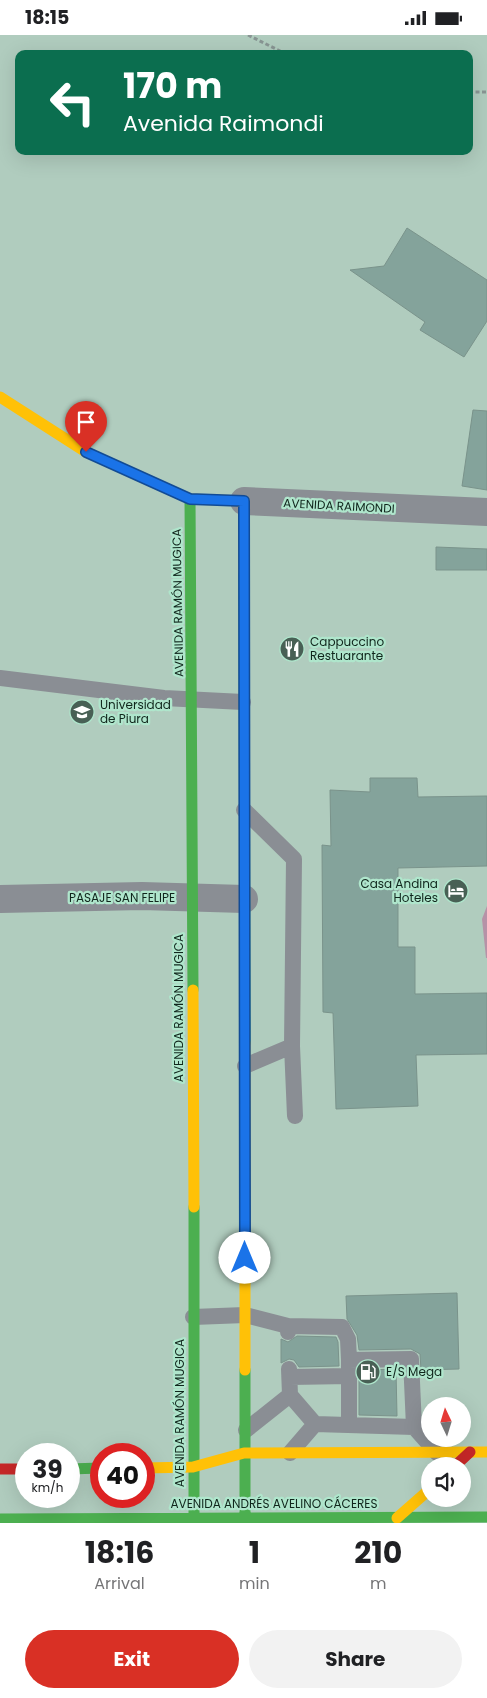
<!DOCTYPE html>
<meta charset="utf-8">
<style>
body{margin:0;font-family:Poppins,sans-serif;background:#f2f2f2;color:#202124;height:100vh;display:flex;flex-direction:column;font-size:19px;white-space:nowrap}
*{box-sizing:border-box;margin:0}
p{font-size:16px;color:#757577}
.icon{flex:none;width:28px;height:28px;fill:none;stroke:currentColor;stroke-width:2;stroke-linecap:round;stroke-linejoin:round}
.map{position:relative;height:1488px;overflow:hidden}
.drawer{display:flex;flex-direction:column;background:#fff;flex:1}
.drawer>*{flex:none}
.guide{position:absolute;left:15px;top:15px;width:458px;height:105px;border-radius:10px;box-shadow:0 5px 20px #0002;background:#0b6e4f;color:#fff;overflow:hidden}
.needle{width:32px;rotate:356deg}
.fabs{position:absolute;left:421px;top:1362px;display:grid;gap:10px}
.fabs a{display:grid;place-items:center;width:50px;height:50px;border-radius:50%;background:#fff;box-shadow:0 5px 20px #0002;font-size:25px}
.speed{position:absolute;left:15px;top:1408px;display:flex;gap:10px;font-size:25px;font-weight:700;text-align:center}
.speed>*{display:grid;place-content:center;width:65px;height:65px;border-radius:50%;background:#fff;box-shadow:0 5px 20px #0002;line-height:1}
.speed small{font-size:12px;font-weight:400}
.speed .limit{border:8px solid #d22;background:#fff;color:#111}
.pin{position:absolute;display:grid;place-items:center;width:42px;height:42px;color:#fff;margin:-51px -21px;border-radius:50% 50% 50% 0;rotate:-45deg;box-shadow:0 0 5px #0007}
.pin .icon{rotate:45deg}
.me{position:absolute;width:55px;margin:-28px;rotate:0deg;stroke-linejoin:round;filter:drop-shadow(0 0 4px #0008)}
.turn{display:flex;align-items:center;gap:18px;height:105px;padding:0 25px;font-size:22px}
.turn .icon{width:65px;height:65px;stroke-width:2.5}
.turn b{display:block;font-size:35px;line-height:42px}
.eta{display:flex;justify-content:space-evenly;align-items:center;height:85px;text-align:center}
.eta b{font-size:30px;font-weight:700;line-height:35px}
.button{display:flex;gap:10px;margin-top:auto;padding:10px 25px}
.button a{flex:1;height:58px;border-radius:30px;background:#d93025;color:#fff;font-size:20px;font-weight:700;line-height:58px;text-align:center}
.button a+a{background:#f2f2f2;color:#202124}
.status{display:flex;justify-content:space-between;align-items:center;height:35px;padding:0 25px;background:#fff;direction:ltr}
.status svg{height:14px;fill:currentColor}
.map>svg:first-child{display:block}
</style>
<div class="status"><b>18:15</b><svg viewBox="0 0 49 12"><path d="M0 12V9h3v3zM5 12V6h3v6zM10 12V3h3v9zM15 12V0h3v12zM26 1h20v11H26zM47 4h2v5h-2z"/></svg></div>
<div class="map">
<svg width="487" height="1488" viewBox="0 0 487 1488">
<rect width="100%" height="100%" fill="#b0ccbe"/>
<!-- water -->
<path fill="#b692a7" d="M487,871V923H486L482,884Z"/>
<!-- building -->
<path fill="#84a39b" stroke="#7a938b" d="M407,193L487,245V286L464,322L420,295L425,287L350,235L384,231Z
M473,375L487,376V455L462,451Z
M436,512L487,514V535H436Z
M370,743H417L418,762L487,761V831L398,833V912H415V959L487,958V1019L416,1020L418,1071L336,1074L333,978L323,977L322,810L331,811L330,755L370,757Z
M457,1258L459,1334L421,1335L420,1319L411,1314L359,1315L357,1300L347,1284L346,1261Z
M297,1301L336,1302L338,1307L339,1331L299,1332L294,1325L289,1324L281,1328V1304L288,1307Z
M401,1334L396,1335L397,1381L359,1380V1335Z"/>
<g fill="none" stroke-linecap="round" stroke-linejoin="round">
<!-- path -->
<path stroke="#889593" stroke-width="3" stroke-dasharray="4 2.5" stroke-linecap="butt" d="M248,0L286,19
M469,57H487"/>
<!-- lane -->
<path stroke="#8a8e94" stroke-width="16" d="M0,643L164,663L243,667
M244,775L294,824L292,1011L245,1031
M292,1011L295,1081
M193,1282L245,1280L288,1291V1297
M288,1291L342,1292L348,1304L349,1325L411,1324L414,1392
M349,1325V1390
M289,1334L290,1360L315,1389L414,1392L437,1418
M290,1342L349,1341
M246,1395L290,1360
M290,1418L315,1389"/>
<!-- street -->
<path stroke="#8a8e94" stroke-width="28" d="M244,466L487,477
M0,864L142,861L244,864"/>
<!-- fast -->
<path stroke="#4caf50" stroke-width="11" d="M190,464L193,955
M244,538L245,1008
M194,1172V1488
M245,1335V1488
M69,1434L101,1433
M0,1484L487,1482"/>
<!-- slow -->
<path stroke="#ffc107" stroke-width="11" d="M0,362L86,417L190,464L244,466V538
M193,955L194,1172
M245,1008V1335
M144,1433L193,1432L244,1418L487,1417
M397,1483L430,1454"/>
<!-- jam -->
<path stroke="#c62828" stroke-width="11" d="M455,1431L470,1417
M0,1434H26"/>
</g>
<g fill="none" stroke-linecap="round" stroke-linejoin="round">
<defs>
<path id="route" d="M86,417L190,464L244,466L245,1223"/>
</defs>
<!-- route casing -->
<use href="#route" stroke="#114b97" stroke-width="12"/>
<!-- route -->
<use href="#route" stroke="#1a73e8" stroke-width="9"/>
</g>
<!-- icons -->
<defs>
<symbol id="restaurant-disc" viewBox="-11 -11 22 22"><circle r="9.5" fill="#486055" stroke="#afe6cc"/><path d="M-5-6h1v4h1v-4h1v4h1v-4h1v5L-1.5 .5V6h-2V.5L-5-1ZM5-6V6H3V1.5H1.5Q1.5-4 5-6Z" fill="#fff"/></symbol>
<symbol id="university-disc" viewBox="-11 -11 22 22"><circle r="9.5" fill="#486055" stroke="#afe6cc"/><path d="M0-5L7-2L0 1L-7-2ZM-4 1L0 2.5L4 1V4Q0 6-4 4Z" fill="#fff"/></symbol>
<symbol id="hotel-disc" viewBox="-11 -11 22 22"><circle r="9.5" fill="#486055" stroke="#afe6cc"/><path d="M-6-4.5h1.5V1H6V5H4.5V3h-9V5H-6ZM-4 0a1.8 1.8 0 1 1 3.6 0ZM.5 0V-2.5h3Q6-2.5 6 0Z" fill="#fff"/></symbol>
<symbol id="fuel-disc" viewBox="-11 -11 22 22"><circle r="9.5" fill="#486055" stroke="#afe6cc"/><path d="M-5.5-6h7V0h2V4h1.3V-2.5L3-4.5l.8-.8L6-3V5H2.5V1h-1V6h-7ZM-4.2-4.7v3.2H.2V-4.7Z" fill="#fff"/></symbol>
</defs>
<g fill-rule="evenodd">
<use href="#restaurant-disc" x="278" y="600" width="28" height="28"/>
<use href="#university-disc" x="68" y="663" width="28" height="28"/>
<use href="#hotel-disc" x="442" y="842" width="28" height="28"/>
<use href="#fuel-disc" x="354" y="1323" width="28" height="28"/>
</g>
<g text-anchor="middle" stroke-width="4.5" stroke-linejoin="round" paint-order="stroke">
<!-- street labels -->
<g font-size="12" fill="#10261c" stroke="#afe6cc">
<text transform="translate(339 471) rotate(3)" y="4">AVENIDA RAIMONDI</text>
<text transform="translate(178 568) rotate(-91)" y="4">AVENIDA RAMÓN MUGICA</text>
<text x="122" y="867">PASAJE SAN FELIPE</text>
<text transform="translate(179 973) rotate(-90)" y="4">AVENIDA RAMÓN MUGICA</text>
<text transform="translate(180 1378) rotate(-90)" y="4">AVENIDA RAMÓN MUGICA</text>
<text x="274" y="1473">AVENIDA ANDRÉS AVELINO CÁCERES</text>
</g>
<!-- poi labels -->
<g font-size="12" fill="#10261c" stroke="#afe6cc" text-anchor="start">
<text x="310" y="611">Cappuccino<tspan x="310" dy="14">Restuarante</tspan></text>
<text x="100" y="674">Universidad<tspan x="100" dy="14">de Piura</tspan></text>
<text x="438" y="853" text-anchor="end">Casa Andina<tspan x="438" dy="14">Hoteles</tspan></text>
<text x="386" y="1341">E/S Mega</text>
</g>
</g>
</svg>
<div class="fabs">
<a><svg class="needle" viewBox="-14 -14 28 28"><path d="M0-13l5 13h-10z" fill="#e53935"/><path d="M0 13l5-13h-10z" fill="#757577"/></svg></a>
<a><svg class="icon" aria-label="sound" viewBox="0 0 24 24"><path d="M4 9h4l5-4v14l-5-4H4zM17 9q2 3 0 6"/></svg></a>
</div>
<div class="speed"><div>39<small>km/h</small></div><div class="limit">40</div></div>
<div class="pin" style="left:86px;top:417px;background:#d93025"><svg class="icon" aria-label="arrive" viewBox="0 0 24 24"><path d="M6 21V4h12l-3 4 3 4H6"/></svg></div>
<svg class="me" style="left:245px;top:1223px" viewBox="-20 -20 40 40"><circle r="19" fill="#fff"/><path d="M0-13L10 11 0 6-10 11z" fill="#1a73e8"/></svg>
<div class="guide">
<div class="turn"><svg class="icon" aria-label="left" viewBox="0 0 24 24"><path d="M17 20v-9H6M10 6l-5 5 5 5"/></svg><div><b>170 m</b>Avenida Raimondi</div></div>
</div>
</div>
<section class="drawer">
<div class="eta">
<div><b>18:16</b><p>Arrival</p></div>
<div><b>1</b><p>min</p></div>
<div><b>210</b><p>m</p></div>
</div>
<div class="button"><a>Exit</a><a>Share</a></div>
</section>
